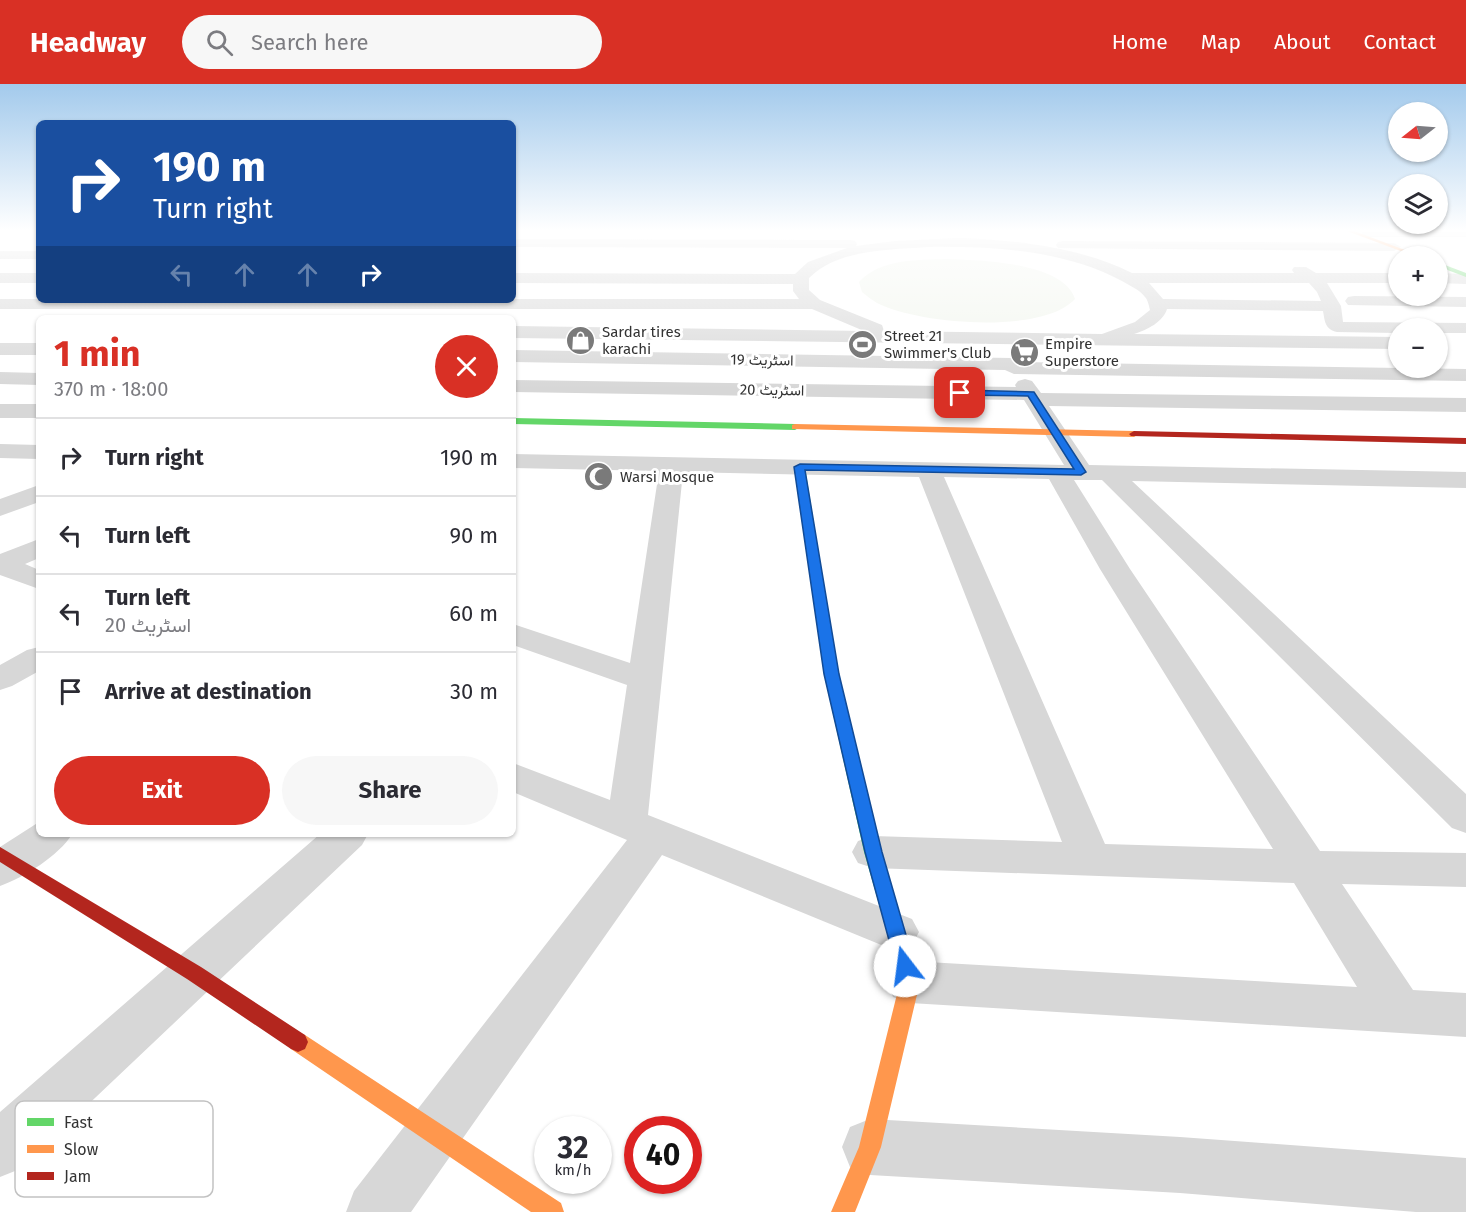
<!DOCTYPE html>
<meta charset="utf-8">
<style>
body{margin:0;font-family:"Fira Sans",Vazirmatn,sans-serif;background:#f7f7f7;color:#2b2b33;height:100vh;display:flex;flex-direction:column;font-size:22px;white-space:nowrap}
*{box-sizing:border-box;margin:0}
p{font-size:20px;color:#7c7c81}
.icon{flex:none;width:33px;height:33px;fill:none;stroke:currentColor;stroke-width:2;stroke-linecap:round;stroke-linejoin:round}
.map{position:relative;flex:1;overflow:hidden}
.side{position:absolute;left:36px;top:231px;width:480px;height:522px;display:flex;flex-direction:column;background:#fff;border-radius:9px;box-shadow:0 2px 4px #0004}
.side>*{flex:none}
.hud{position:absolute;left:36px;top:36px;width:480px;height:183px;border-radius:9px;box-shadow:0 2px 4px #0004;background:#1a4fa0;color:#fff;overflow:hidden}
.needle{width:39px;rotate:253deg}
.controls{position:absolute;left:1388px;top:18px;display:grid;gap:12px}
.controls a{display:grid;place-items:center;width:60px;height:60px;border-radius:50%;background:#fff;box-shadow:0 2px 4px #0004;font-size:30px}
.speed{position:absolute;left:534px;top:1032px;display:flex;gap:12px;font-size:30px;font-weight:700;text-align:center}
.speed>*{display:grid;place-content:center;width:78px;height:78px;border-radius:50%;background:#fff;box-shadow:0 2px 4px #0004;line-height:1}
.speed small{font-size:15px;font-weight:400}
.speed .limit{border:9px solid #d22;background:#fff;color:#111}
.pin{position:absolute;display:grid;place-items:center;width:51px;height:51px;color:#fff;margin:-26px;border-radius:12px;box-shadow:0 3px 9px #0006}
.me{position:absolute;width:66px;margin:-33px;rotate:345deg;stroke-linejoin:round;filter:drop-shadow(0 0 4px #0008)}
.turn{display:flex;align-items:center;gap:21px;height:126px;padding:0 18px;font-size:27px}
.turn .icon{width:78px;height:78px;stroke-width:2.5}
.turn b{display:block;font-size:42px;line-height:51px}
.lanes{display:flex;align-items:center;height:57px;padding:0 18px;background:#0003;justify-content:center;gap:30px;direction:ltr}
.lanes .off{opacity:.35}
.round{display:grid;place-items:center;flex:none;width:63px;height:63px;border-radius:32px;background:#f7f7f7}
.summary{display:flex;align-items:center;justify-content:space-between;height:102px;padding:0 18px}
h1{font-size:36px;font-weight:700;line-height:45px;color:#d93025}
.primary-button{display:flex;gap:12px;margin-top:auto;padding:12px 18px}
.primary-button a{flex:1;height:69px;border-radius:36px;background:#d93025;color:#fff;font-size:24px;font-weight:700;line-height:69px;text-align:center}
.primary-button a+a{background:#f7f7f7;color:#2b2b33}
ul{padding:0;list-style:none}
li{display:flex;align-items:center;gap:18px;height:78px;padding:0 18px;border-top:2px solid #e1e1e2}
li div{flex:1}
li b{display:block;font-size:22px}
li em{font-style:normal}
header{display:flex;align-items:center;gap:36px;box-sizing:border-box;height:84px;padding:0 30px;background:#d93025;color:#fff}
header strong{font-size:28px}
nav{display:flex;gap:33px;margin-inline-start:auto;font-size:21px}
.search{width:420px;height:54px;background:#f7f7f7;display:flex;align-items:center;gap:15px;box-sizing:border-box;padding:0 21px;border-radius:33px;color:#7c7c81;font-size:22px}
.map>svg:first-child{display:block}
</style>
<header>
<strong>Headway</strong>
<div class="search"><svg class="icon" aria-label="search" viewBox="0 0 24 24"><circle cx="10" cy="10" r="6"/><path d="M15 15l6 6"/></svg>Search here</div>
<nav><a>Home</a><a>Map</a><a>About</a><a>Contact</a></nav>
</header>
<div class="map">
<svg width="1466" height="1128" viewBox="0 0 1466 1128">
<rect width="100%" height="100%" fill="#fff"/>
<!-- green -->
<path fill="#f1f5ed" d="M946,175C978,176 1064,178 1075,215C1042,251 918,240 877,219C872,216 867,212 862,208L859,198C880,175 916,176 946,175Z"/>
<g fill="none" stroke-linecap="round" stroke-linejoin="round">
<!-- street -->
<path fill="#d7d7d7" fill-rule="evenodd" d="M1364,147H1466V153H1369L1364,152L1362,149Z
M958,154C1015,156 1080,163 1132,189H1294L1292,186L1294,183H1306L1316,189H1398V199H1327L1341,222L1343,238L1466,239V249H1437V244H1398V249L1337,248C1325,245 1325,238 1323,227L1167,225C1163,238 1147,246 1134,250L1398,253V265L513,254V242L864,247L812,225H0V215H799L793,207V200L513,199V189L795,190L808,178L847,164L513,163V155L850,156L855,157L857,160L856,162L895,157ZM927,163C991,162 1065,166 1122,197C1130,202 1139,205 1145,213C1148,216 1149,222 1150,226L1135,238L1102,250L884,247L882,241L820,216L809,206V194C838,165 888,166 927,163ZM1149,199H1309L1317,208L1321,217L1163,215Z
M1063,157L1394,159L1401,163L1394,167L1058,164L1056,161L1058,158Z
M0,167H39V175H0Z
M0,189H39V199H0Z
M1437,189L1466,190V200L1437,199Z
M1354,212L1466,213V223L1348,221L1345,217L1348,213Z
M0,259H39V271H0Z
M513,266L1011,274L1020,278L1466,285V297L1014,290L1005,286L513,278Z
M0,288L39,289V301L0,300Z
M1025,295L1032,297L1041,309L1466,314V328L1049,322L1089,381L1466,388V404L1132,397L1466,710V749L1452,744L1102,396H1074L1130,485L1320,767L1466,769V803L1342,800L1413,906L1466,909V953L910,919L893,913L886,898L893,883L910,877L1357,903L1294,799L873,784L858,779L852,768L858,757L873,752L1062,758L919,393L683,388L648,731L912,835L919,848L912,861L896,867L662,771L411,1128H346L354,1107L627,756L513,708V679L610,716L627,601L513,561V540L630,579L659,387L513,384V370L1064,381L1024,316L513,308V296L1016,303L1015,301L1018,297ZM944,393L1049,395L1100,485L1273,765L1105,760Z
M0,320H39V334H0Z
M0,360L39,361V375L0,374Z
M39,401V418L0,432V415Z
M39,455V474L25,480L39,486V505L0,491V470Z
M39,563V587L12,602L0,606V581L27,566Z
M39,738V750H72C60,771 23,794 0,802V763Z
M320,750H368L362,761L20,1085L0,1093V1028Z
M870,1035L1180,1053L1466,1074V1128H1416L1180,1109L870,1091L850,1083L842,1063L850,1043Z"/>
<!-- fast -->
<path fill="#63d668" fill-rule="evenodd" d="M1437,178L1466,189V193L1437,182Z
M513,334L795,340L800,343L795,346L513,340Z
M800,380L805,383L838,590L882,768L902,838L900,843L893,846L886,843L884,838L864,768L824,590L795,383Z"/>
<!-- slow -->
<path fill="#ff974d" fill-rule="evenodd" d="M1347,147H1354L1421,172H1414Z
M795,340L1134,347L1139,350L1134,353L792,345V341Z
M893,830L900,833L902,838L920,898L881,1063L855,1128H831L859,1063L900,898L884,838L886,833Z
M298,948L305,951L561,1119L564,1128H531L291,965L288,958L291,951Z"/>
<!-- jam -->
<path fill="#b3261e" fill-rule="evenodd" d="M1134,347L1466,354V360L1131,352L1129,350Z
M0,763L201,883L305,951L308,958L305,965L298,968L291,965L187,895L0,778Z"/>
</g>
<!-- sky -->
<linearGradient id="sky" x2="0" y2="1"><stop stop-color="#a3caec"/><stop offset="0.48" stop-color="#fff"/><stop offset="1" stop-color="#fff" stop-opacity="0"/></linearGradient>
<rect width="1466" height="305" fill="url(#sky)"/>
<!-- route -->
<path fill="#1a73e8" stroke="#114b97" stroke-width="1.5" d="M960,306L1034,308L1086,388L1081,391L805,386L839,590L882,768L915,882L912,887L905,890L898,887L896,882L865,768L824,590L794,383L800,380L1074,385L1028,312L957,311L956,309Z"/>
<!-- icons -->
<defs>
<symbol id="shop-disc" viewBox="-11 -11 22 22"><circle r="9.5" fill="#7a7a7a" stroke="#fff"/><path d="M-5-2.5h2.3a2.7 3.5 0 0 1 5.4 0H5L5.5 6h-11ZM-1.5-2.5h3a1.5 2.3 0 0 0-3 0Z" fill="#fff"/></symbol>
<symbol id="stadium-disc" viewBox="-11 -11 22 22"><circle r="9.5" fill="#7a7a7a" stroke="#fff"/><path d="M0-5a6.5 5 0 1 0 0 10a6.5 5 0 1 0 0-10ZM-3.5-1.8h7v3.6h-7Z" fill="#fff"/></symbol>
<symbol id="supermarket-disc" viewBox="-11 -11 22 22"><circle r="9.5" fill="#7a7a7a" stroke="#fff"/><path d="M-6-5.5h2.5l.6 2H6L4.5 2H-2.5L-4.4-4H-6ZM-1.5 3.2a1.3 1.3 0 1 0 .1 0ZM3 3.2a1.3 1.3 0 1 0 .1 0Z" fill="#fff"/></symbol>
<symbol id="mosque-disc" viewBox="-11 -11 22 22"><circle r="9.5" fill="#7a7a7a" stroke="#fff"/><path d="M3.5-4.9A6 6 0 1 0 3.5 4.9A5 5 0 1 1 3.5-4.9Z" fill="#fff"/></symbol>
</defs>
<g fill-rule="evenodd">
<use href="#shop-disc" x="564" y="240" width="33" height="33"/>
<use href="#stadium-disc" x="846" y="244" width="33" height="33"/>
<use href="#supermarket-disc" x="1008" y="252" width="33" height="33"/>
<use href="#mosque-disc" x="582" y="376" width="33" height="33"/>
</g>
<g text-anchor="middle" stroke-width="6" stroke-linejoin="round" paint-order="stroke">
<!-- far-poi labels -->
<g font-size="15" fill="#333" stroke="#fff" text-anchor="start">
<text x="602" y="253">Sardar tires<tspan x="602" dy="17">karachi</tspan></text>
<text x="884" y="257">Street 21<tspan x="884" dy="17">Swimmer's Club</tspan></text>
<text x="1045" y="265">Empire<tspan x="1045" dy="17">Superstore</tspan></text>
<text x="620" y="398">Warsi Mosque</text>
</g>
<!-- far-street labels -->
<g font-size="15" fill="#333" stroke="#fff">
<text transform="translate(762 276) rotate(1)" y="5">اسٹریٹ 19</text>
<text transform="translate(772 306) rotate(1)" y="5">اسٹریٹ 20</text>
</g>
</g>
<!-- legend -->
<rect x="15" y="1017" width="198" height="96" rx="9" fill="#fff" stroke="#c2c2c2" stroke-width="1.5"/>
<rect x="27" y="1034" width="27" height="8" fill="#63d668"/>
<rect x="27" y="1061" width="27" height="8" fill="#ff974d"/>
<rect x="27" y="1088" width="27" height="8" fill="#b3261e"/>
<g font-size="16" fill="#333">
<text x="64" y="1044">Fast</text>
<text x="64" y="1071">Slow</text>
<text x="64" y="1098">Jam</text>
</g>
</svg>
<div class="controls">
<a><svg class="needle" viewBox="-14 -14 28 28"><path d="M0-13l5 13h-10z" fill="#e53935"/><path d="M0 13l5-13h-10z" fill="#7c7c81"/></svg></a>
<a><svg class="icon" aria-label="layers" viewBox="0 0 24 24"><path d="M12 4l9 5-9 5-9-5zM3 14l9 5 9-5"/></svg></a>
<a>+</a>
<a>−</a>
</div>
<div class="speed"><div>32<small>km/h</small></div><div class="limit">40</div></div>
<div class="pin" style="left:960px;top:309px;background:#d93025"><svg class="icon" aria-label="arrive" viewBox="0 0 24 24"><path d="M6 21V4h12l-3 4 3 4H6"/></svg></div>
<svg class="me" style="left:905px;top:882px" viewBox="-20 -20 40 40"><circle r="19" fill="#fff"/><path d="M0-13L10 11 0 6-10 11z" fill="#1a73e8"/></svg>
<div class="hud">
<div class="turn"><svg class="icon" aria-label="right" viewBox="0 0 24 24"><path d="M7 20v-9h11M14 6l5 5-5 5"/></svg><div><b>190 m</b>Turn right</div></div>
<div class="lanes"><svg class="icon off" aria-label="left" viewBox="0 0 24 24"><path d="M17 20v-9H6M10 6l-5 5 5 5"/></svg><svg class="icon off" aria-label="ahead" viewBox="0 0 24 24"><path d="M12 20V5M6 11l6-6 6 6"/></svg><svg class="icon off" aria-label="ahead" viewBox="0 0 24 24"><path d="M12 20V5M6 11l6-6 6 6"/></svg><svg class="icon" aria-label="right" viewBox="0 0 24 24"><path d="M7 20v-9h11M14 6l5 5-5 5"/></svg></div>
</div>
<section class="side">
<div class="summary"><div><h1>1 min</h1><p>370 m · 18:00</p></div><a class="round" style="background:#d93025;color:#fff"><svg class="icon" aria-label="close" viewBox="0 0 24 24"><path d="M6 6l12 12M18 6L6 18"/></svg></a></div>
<ul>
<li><svg class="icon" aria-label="right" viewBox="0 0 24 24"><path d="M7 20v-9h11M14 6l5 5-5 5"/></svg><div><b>Turn right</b></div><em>190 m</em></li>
<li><svg class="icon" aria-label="left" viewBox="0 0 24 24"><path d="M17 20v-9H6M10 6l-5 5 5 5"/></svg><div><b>Turn left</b></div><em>90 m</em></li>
<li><svg class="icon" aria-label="left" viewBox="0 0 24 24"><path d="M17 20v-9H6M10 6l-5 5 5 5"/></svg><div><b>Turn left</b><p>اسٹریٹ 20</p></div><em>60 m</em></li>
<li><svg class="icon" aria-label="arrive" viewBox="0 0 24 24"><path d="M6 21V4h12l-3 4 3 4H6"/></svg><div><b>Arrive at destination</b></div><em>30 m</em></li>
</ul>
<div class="primary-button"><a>Exit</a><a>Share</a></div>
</section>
</div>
